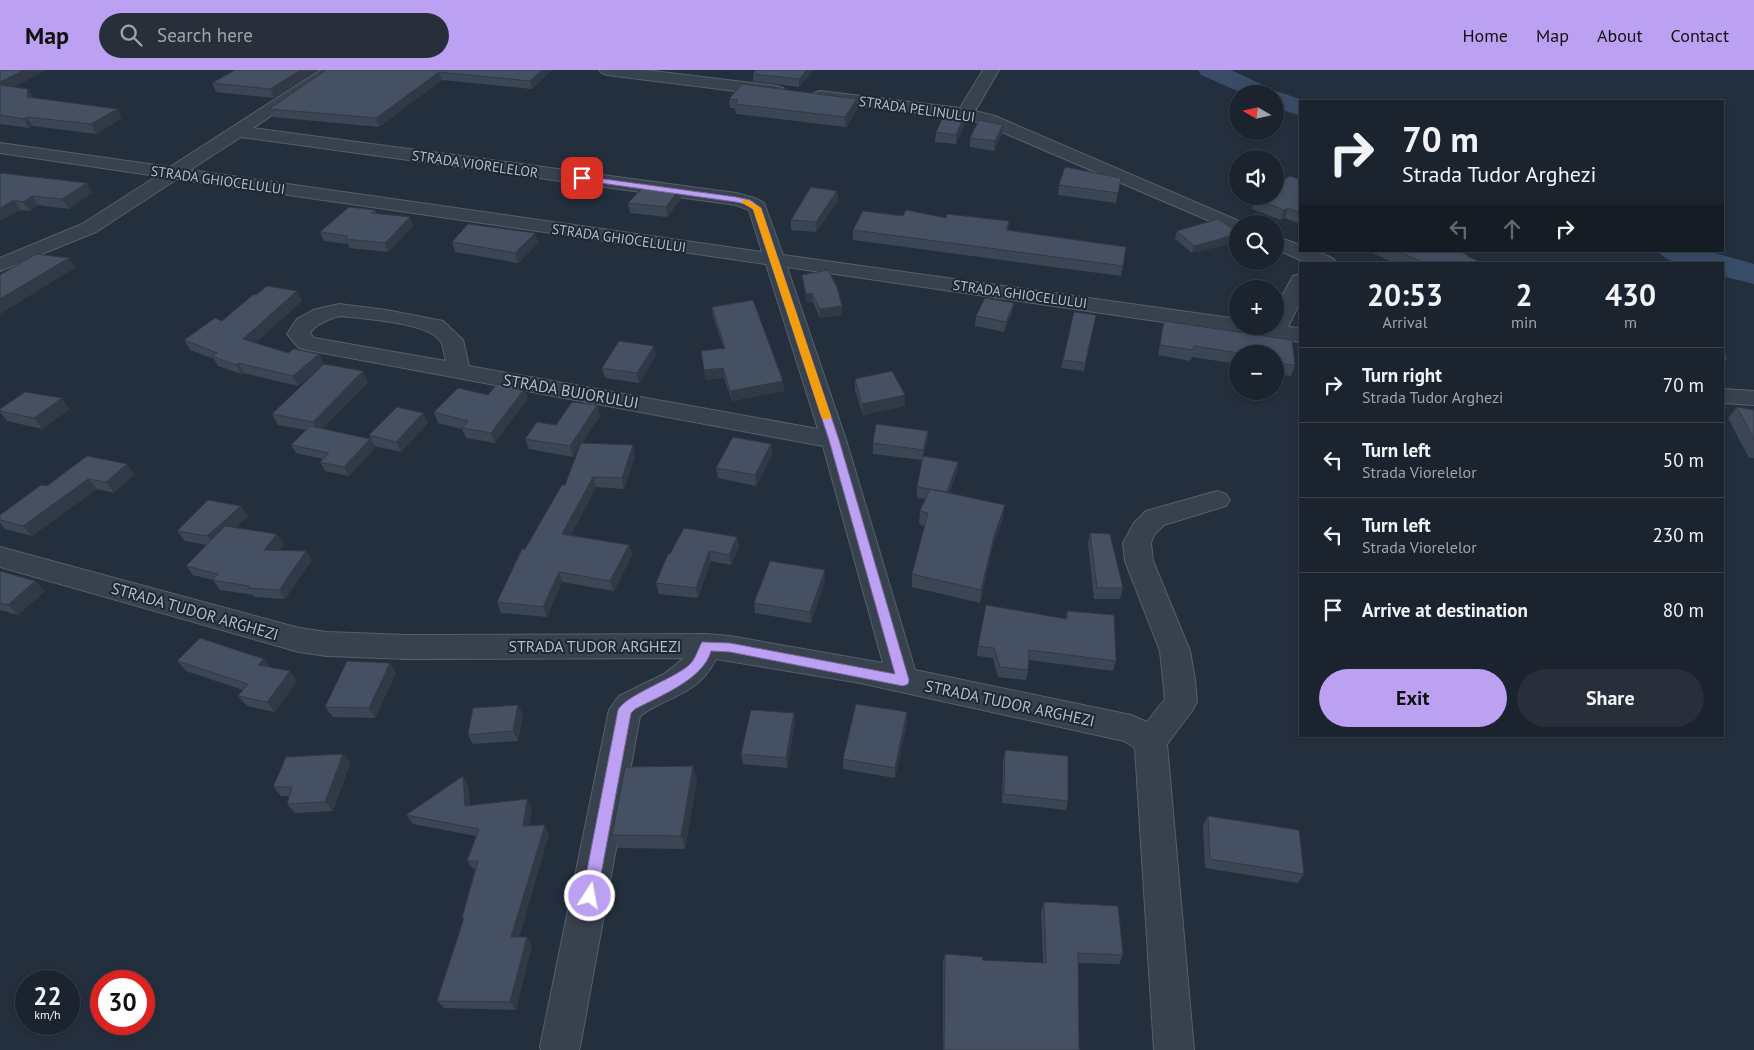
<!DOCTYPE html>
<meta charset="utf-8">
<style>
body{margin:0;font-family:"PT Sans",sans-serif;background:#282f3a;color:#f1f3f6;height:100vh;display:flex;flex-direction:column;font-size:19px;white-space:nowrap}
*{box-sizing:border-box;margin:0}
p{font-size:16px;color:#a0a4aa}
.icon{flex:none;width:28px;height:28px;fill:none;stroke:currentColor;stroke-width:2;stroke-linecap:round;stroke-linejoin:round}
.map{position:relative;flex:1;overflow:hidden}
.details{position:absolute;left:1299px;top:192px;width:425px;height:475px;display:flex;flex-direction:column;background:#1b232e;border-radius:0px;box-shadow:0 2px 8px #0003,0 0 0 1px #39404a}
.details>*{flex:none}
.guide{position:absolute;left:1299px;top:30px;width:425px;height:152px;border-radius:0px;box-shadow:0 2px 8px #0003,0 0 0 1px #39404a;background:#1b232e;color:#f1f3f6;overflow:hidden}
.needle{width:32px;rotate:279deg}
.tools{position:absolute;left:1229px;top:15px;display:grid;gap:10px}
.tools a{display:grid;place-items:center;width:55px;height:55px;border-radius:50%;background:#1b232e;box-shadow:0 2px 8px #0003,0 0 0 1px #39404a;font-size:25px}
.speed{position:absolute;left:15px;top:900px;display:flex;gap:10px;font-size:25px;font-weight:700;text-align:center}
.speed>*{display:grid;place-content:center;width:65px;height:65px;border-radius:50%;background:#1b232e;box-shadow:0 2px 8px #0003,0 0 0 1px #39404a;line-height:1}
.speed small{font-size:12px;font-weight:400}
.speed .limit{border:8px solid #d22;background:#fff;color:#111}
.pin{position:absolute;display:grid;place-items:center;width:42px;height:42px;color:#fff;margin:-21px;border-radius:10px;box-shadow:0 2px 8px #0006}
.me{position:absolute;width:55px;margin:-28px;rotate:11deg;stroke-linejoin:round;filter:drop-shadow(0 0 4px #0008)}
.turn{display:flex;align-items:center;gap:18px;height:105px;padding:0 20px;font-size:22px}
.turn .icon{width:65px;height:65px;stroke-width:2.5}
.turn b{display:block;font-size:35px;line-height:42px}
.lanes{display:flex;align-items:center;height:48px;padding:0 20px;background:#0003;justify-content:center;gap:25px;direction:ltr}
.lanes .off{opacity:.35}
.eta{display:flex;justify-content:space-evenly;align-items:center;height:85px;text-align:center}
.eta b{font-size:30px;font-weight:700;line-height:35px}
.button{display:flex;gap:10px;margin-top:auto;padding:10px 20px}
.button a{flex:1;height:58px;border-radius:30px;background:#bca0f2;color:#111;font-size:20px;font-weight:700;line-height:58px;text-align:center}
.button a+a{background:#282f3a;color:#f1f3f6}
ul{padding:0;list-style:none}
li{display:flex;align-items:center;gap:15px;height:75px;padding:0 20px;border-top:1px solid #39404a}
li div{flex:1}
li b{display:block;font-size:19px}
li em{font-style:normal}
header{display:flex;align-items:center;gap:30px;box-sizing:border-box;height:70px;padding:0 25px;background:#bca0f2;color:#111}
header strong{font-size:24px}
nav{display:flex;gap:28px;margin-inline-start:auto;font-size:18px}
.search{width:350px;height:45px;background:#282f3a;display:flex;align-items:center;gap:12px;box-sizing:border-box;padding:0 18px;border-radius:28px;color:#a0a4aa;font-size:19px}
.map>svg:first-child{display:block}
</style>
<header>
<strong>Map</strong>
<div class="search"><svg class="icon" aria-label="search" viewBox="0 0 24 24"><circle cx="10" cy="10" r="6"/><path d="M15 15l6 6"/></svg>Search here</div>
<nav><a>Home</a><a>Map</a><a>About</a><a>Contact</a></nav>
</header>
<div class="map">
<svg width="1754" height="980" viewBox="0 0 1754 980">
<rect width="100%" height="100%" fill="#242f3e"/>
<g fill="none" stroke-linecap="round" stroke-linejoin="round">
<!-- river -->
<path fill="#394c67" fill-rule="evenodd" d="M1198,0H1231L1276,21L1306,31H1300V46L1275,37V24H1244L1201,5Z
M1658,181H1708L1754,194V214L1722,206V194C1703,194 1671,199 1658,181Z"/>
<defs>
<path id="minor" d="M321,0H339L253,58L736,123L755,128L764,133L783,185L1238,249V256H1275V239L1293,206L1300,204V232L1288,257L1300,258V272L787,197L846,370L915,600L1131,645L1147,652L1165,629L1160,581L1125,491L1123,473L1134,453L1146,441L1217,421L1226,424L1230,430L1226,436L1164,455L1154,465L1151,473L1153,491L1190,581L1195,610L1197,632L1192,641L1167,674L1194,980H1154L1135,678L1124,671L860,613L716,589C697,626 669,625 640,646L580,977L579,980H541L540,977L609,640L619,626L664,604L684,588L407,589L327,586L299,582L0,497V477L299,558L327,562L407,565L706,564L730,566L883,593L823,376L307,280L299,278L287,264L297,249L313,240L339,234L386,240L443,251L463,270L469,296L818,359L766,194L177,109L96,162L0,201V188L82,154L157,106L0,83V73L170,97ZM241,67L736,135L749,140L762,182L190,100ZM340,246C362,249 429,252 441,272C444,277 444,286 446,291L314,268L310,263C316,254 329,249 340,246Z
M599,0H645L777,16L783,18L785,21L783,24L777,26L607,5L602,3Z
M983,0H999L975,41L995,46L1246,154H1238V162L1231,160L983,54L964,48L820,31L814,29L812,26L814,23L820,21L960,38Z
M1275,166L1300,175V181C1312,181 1330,183 1338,194H1310L1275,179Z
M1722,319L1754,321V335L1722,333Z"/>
</defs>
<!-- minor casing -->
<use href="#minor" stroke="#565f6c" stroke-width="2"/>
<!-- minor -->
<use href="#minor" fill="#38414e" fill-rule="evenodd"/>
</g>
<!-- wall -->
<path fill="#3b4654" d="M0,0H46L14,17L34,28L117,39L122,48L96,64L33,56L29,58L0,54Z
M235,0H318L274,28L216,22L212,13Z
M326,0H551V1L532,19L442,10L379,57L273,47L269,39Z
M814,0L799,17L753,11V4Z
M729,29L857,39L846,57L736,44L735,38H730Z
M965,45V54L956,74L935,72L936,62Z
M1003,55L1002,64L994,81L970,77V68Z
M0,103L87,113L92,123L69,139L38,135L30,141L20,140L0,151Z
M1121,108L1116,133L1058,125L1059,115Z
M1300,110V154L1285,148L1280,150L1252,139L1255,129Z
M679,120L681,129L667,147L630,143L628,133Z
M837,121L838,131L816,162L791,160V150Z
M375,140L376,144L413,156L388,182L349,178L348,174L324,171L320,162Z
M903,146L1009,151L1008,160L1126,177L1121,206L853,170V160Z
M1177,161L1237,172L1192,183L1175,169Z
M535,163L538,173L518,193L455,182L452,172Z
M1373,181H1457L1467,187L1485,194H1398L1372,183Z
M802,205L842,245L820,248L813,232H807L803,213Z
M297,221L302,231L255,273L288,283L319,284L324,294L298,316L244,303L242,304L218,296L214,289L190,280L184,270L222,251L256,225Z
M712,237L783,311L784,321L732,331L724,308L705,310L724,278L713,247Z
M1012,243L1004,262L975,256L976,246Z
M1096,245L1084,301L1061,298L1063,290Z
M1164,251L1292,270L1295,295L1291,306L1275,304V284H1238V294L1192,287L1190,291L1158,285L1162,262Z
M1722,274L1727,289L1722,296Z
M656,286L639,313L605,308L602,298Z
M855,309L905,336L863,345L855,320Z
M368,312L322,358L375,378L349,406L325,401L320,392L323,389L296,383L291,375L306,360L278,355L272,344Z
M488,325L528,328L495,373L466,368L462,359L438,353L434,342Z
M1737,337L1754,340V388H1749L1728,348Z
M0,339H70L42,359L7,351L0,342Z
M423,343L428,353L401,382L374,376L369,365Z
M600,346L582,373L635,386L624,419L596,417L571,465L629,475L632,485L614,521L562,512L547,547L501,543L497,532L525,479L565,415L581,375L573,387L529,379L525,369L556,355Z
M928,361L927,372L923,386L958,392L957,403L949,423L1003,448L992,479L980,533L912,517V504L925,456L919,454L920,441L925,429L917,428V417L922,390L873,384V373Z
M771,374L772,385L756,416L718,408L716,398Z
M87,386L135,404L114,423L97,419L32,466L5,459L0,453V445L47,416Z
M241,436L248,446L235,458L284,474L278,480L312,490L285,529L255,527L253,525L220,520L213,510L193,505L186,496L207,475L185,471L177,461Z
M1090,463L1123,518L1120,529H1094L1088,473Z
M737,467L739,477L731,495L711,491L698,528L659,524L656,513L670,484Z
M825,500V511L811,553L755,543L754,533Z
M0,501L35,511L45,521L18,545L0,540Z
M1067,541L1116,591L1113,601L1028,590V600L1026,610L998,607L993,588L977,586L978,576L1066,549Z
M264,589L271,598L297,611L275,642L247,636L238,626L243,620L186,601L177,591Z
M396,603L375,648L333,647L325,637Z
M907,642V652L895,708L843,699V689Z
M794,643L795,653L787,698L743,694L741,684Z
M523,644L518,671L473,674L468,665Z
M1005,680L1068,731L1066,740L1002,733L1003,690Z
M343,684L350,693L333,741L295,743L287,734L289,726H281L273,717Z
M463,706L468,716L470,735L532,738L529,756L549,764L519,867L532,875L516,940L444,938L437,931L464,850L462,848L475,799H473L467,791L476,766L413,754L406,745Z
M697,710L685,779L618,778L612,765Z
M1208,746L1304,804L1298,813L1205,798L1203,755Z
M1044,832L1123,885L1119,894L1078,893L1079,980H943V893L945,884L982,890L1043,893L1041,842Z"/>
<!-- shaded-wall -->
<path fill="#303945" d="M24,0H46L1,24L0,21V12Z
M301,0H318L274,28L270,19Z
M542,0H551V1L532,19L530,11Z
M807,0H814L799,17V9Z
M439,2L442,10L379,57L376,48Z
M28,19L34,28L27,27Z
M857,29V39L846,57L845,47Z
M117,39L122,48L96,64L91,54Z
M965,45V54L956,74V65Z
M27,47L33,56L29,58L24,49Z
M1003,55L1002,64L994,81L995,71Z
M87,113L92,123L69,139L62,129Z
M679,120L681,129L667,147L666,137Z
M837,121L838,131L816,162V152Z
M32,126L38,135L30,141L23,132Z
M14,130L20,140L0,151V138Z
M1288,138L1285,148L1280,150L1284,140Z
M410,147L413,156L388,182L385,173Z
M535,163L538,173L518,193L515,183Z
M1238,164L1237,172L1192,183L1194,176Z
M69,188L75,198L0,244V229Z
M297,221L302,231L248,279L243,269Z
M812,223L813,232H807L806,224Z
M1014,233L1012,243L1004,262L1006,252Z
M842,236V245L820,248V239Z
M654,276L656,286L639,313L637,303Z
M319,284L324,294L298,316L293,306Z
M238,293L244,303L242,304L236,295Z
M723,298L724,308L705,310L704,300Z
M363,301L368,312L318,362L313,352Z
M783,311L784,321L732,331L730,321Z
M525,318L528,328L495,373L491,363Z
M905,325V336L863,345L862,334Z
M62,328L70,339L42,359L34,348Z
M597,335L600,346L573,387L570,376Z
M423,343L428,353L401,382L396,372Z
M928,361L927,372L922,390L923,380Z
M370,369L375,378L349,406L344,397Z
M771,374L772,385L756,416L755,405Z
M633,375L635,386L624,419L622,408Z
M958,392L957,403L946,433L947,422Z
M127,394L135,404L114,423L106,412Z
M593,407L596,417L566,474L562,464Z
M88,409L97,419L32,466L23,456Z
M1005,435L1003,448L992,479L980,533L981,520L994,466Z
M241,436L248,446L215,476L207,466Z
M277,464L284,474L271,490L264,480Z
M737,467L739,477L731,495L729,485Z
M629,475L632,485L614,521L610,511Z
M306,481L312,490L285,529L279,520Z
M709,481L711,491L698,528L696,518Z
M825,500V511L811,553L810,542Z
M559,502L562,512L547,547L543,537Z
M35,511L45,521L18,545L8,535Z
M264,589L272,599L258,595Z
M390,593L396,603L375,648L369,638Z
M290,601L297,611L275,642L267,632Z
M518,635L523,644L518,671L513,661Z
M907,642V652L895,708V698Z
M794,643L795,653L787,698L786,688Z
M343,684L350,693L333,741L325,732Z
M693,696L697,710L685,779L681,766Z
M463,706L468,716L471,745L465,736Z
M527,729L532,738L528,765L523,756Z
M545,755L549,764L517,875L511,867Z
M527,867L532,875L516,940L510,932Z"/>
<!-- building -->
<path fill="#455162" stroke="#303945" d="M0,0H24L0,12Z
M235,0H301L270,19L212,13Z
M326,0H542L530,11L439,2L376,48L269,39Z
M756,0H807L799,9L753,4Z
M742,14L857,29L845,47L735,34L738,30L729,29Z
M0,15L28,19L27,27L117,39L91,54L27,47L24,49L0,45Z
M945,43L965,45L956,65L936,62Z
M979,50L1003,55L995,71L970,68Z
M1065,97L1121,108L1118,123L1059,115Z
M0,103L87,113L62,129L32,126L23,132L14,130L0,138Z
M1290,106L1300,110V143L1288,138L1284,140L1255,129L1259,126H1275V116Z
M645,115L679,120L666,137L628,133Z
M811,117L837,121L816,152L791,150Z
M349,137L375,140L371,143L410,147L385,173L345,169L348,166L320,162Z
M906,140L946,148L947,144L1009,151L1006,160L1126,177L1123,196L853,160L863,141L903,146Z
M1218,149L1238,162V164L1194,176L1177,161Z
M468,154L535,163L515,183L452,172Z
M1397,181H1457L1468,185L1467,186L1485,194H1420L1423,192Z
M36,184L69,188L0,229V205Z
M828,200L837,217L842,236L820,239L812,223L806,224L802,205Z
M267,216L297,221L243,269L288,283L294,279L319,284L293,306L238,293L236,295L212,286L217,283L184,270L215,248L222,251L254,224L256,225Z
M985,228L1014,233L1006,252L976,246Z
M753,230L783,311L730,321L723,298L704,300L701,281L725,278L712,237Z
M1074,242L1096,245L1085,293L1063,290Z
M1164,251L1292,270L1295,295L1275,293V284H1245L1194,276L1193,280L1160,275Z
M619,271L654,276L637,303L602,298Z
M1722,274L1727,289L1722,288Z
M324,294L363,301L313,352L272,344Z
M892,301L905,325L862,334L855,309Z
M497,314L525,318L491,363L462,358L468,351L434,342L458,318L488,325Z
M25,322L62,328L34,348L0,341V339Z
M572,332L597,335L570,376L525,369L537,352L556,355Z
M397,337L423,343L396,372L369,365Z
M1737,337L1754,340V370Z
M876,354L928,361L923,380L873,373Z
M310,356L370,369L344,397L320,392L329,383L291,375Z
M733,367L771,374L755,405L716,398Z
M581,373L633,375L622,408L593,407L562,464L629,475L610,511L559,502L543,537L497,532L522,479H525L562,415H565Z
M87,386L127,394L106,412L88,409L23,456L0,450V445L41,415L47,416Z
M923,386L958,392L947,422L917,417Z
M930,419L1005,435L994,466L981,520L912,504L928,443L920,441Z
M208,430L241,436L207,466L177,461Z
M225,456L277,464L264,480L306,481L279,520L248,518L249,516L212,510L218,504L186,496Z
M684,458L737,467L729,485L709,481L696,518L656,513L668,484H670Z
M1090,463L1110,464L1123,518H1097Z
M770,491L825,500L810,542L754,533Z
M0,501L35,511L8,535L0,533Z
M986,535L1067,549V541L1114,545L1116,591L1029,580L1028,600L1000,597L994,578L978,576Z
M200,568L264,589L258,595L290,601L267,632L238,626L248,614L177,591Z
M347,591L390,593L369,638L325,637Z
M856,634L907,642L895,698L843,689Z
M518,635L513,661L468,665L473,638Z
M751,640L794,643L786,688L741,684Z
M1005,680L1068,686V731L1004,724Z
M343,684L325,732L287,734L292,717H273L286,687Z
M693,696L681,766L612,765L625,697Z
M463,706L465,736L527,729L523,756L545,755L511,867H527L510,932L437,931L464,848H462L478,791H467L479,759L406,745Z
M1208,746L1299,760L1304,804L1210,789Z
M1044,832L1118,836L1123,885L1078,883L1079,980H944L945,884L983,887L982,890L1046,893Z"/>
<!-- route -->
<path fill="#bca0f2" stroke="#7a689d" d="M582,106L736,127L750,130L761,138L839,370L909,610L908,614L903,616L730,582L711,581C704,609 658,627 635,639L631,643L597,826L595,831L590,833L585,831L582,826L618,640C626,625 671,610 688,596C696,589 697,581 702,572L730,573L895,604L829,370L753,139L745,134L736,132L579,110L578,108Z"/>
<!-- slow -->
<path fill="#f59e0b" d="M742,130H747L761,138L831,346L830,349H823L821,346L753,139L742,133Z"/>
<g text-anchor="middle" stroke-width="4" stroke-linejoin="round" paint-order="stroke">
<!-- far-street labels -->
<g font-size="14" fill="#b4bcc9" stroke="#1d2633">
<text transform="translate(917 39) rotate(8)" y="5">STRADA PELINULUI</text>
<text transform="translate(475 94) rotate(8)" y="5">STRADA VIORELELOR</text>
<text transform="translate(218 110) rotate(8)" y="5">STRADA GHIOCELULUI</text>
<text transform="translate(619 168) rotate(8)" y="5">STRADA GHIOCELULUI</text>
<text transform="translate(1020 224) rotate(8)" y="5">STRADA GHIOCELULUI</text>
</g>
<!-- street labels -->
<g font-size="16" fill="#b4bcc9" stroke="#1d2633">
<text transform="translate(571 321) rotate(10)" y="6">STRADA BUJORULUI</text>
<text transform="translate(195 541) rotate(16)" y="6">STRADA TUDOR ARGHEZI</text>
<text x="595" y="582">STRADA TUDOR ARGHEZI</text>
<text transform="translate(1010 633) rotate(12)" y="6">STRADA TUDOR ARGHEZI</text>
</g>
</g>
</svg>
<div class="tools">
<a><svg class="needle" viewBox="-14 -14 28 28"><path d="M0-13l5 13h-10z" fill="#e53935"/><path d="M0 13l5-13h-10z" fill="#a0a4aa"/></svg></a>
<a><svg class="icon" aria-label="sound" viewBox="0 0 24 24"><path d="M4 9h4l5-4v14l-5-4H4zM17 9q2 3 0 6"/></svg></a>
<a><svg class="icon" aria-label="search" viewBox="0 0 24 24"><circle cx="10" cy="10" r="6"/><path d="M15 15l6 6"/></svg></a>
<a>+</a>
<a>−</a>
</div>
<div class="speed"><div>22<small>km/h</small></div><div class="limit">30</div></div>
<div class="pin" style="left:582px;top:108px;background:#d93025"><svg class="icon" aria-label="arrive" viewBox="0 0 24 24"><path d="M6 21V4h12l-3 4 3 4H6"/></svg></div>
<svg class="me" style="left:590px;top:826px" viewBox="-20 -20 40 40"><circle r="17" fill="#bca0f2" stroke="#fff" stroke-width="3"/><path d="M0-11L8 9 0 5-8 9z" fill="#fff"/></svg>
<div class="guide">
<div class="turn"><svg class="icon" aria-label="right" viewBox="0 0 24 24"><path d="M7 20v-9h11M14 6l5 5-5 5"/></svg><div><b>70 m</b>Strada Tudor Arghezi</div></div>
<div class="lanes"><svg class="icon off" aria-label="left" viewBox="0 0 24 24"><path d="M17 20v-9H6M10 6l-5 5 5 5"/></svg><svg class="icon off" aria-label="ahead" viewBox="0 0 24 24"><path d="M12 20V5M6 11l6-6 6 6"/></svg><svg class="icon" aria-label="right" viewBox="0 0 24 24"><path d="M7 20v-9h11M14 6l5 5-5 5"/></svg></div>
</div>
<section class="details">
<div class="eta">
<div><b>20:53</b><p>Arrival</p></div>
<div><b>2</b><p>min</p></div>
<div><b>430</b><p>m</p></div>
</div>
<ul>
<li><svg class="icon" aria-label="right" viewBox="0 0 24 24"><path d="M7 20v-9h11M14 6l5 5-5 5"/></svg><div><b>Turn right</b><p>Strada Tudor Arghezi</p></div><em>70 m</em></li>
<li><svg class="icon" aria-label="left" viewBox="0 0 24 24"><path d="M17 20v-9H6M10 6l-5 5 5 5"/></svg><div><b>Turn left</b><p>Strada Viorelelor</p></div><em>50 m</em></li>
<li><svg class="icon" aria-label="left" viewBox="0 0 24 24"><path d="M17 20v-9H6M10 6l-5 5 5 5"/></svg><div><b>Turn left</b><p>Strada Viorelelor</p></div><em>230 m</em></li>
<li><svg class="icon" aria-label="arrive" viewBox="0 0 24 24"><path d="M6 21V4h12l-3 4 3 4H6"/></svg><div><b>Arrive at destination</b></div><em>80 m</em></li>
</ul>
<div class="button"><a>Exit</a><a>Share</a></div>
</section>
</div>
